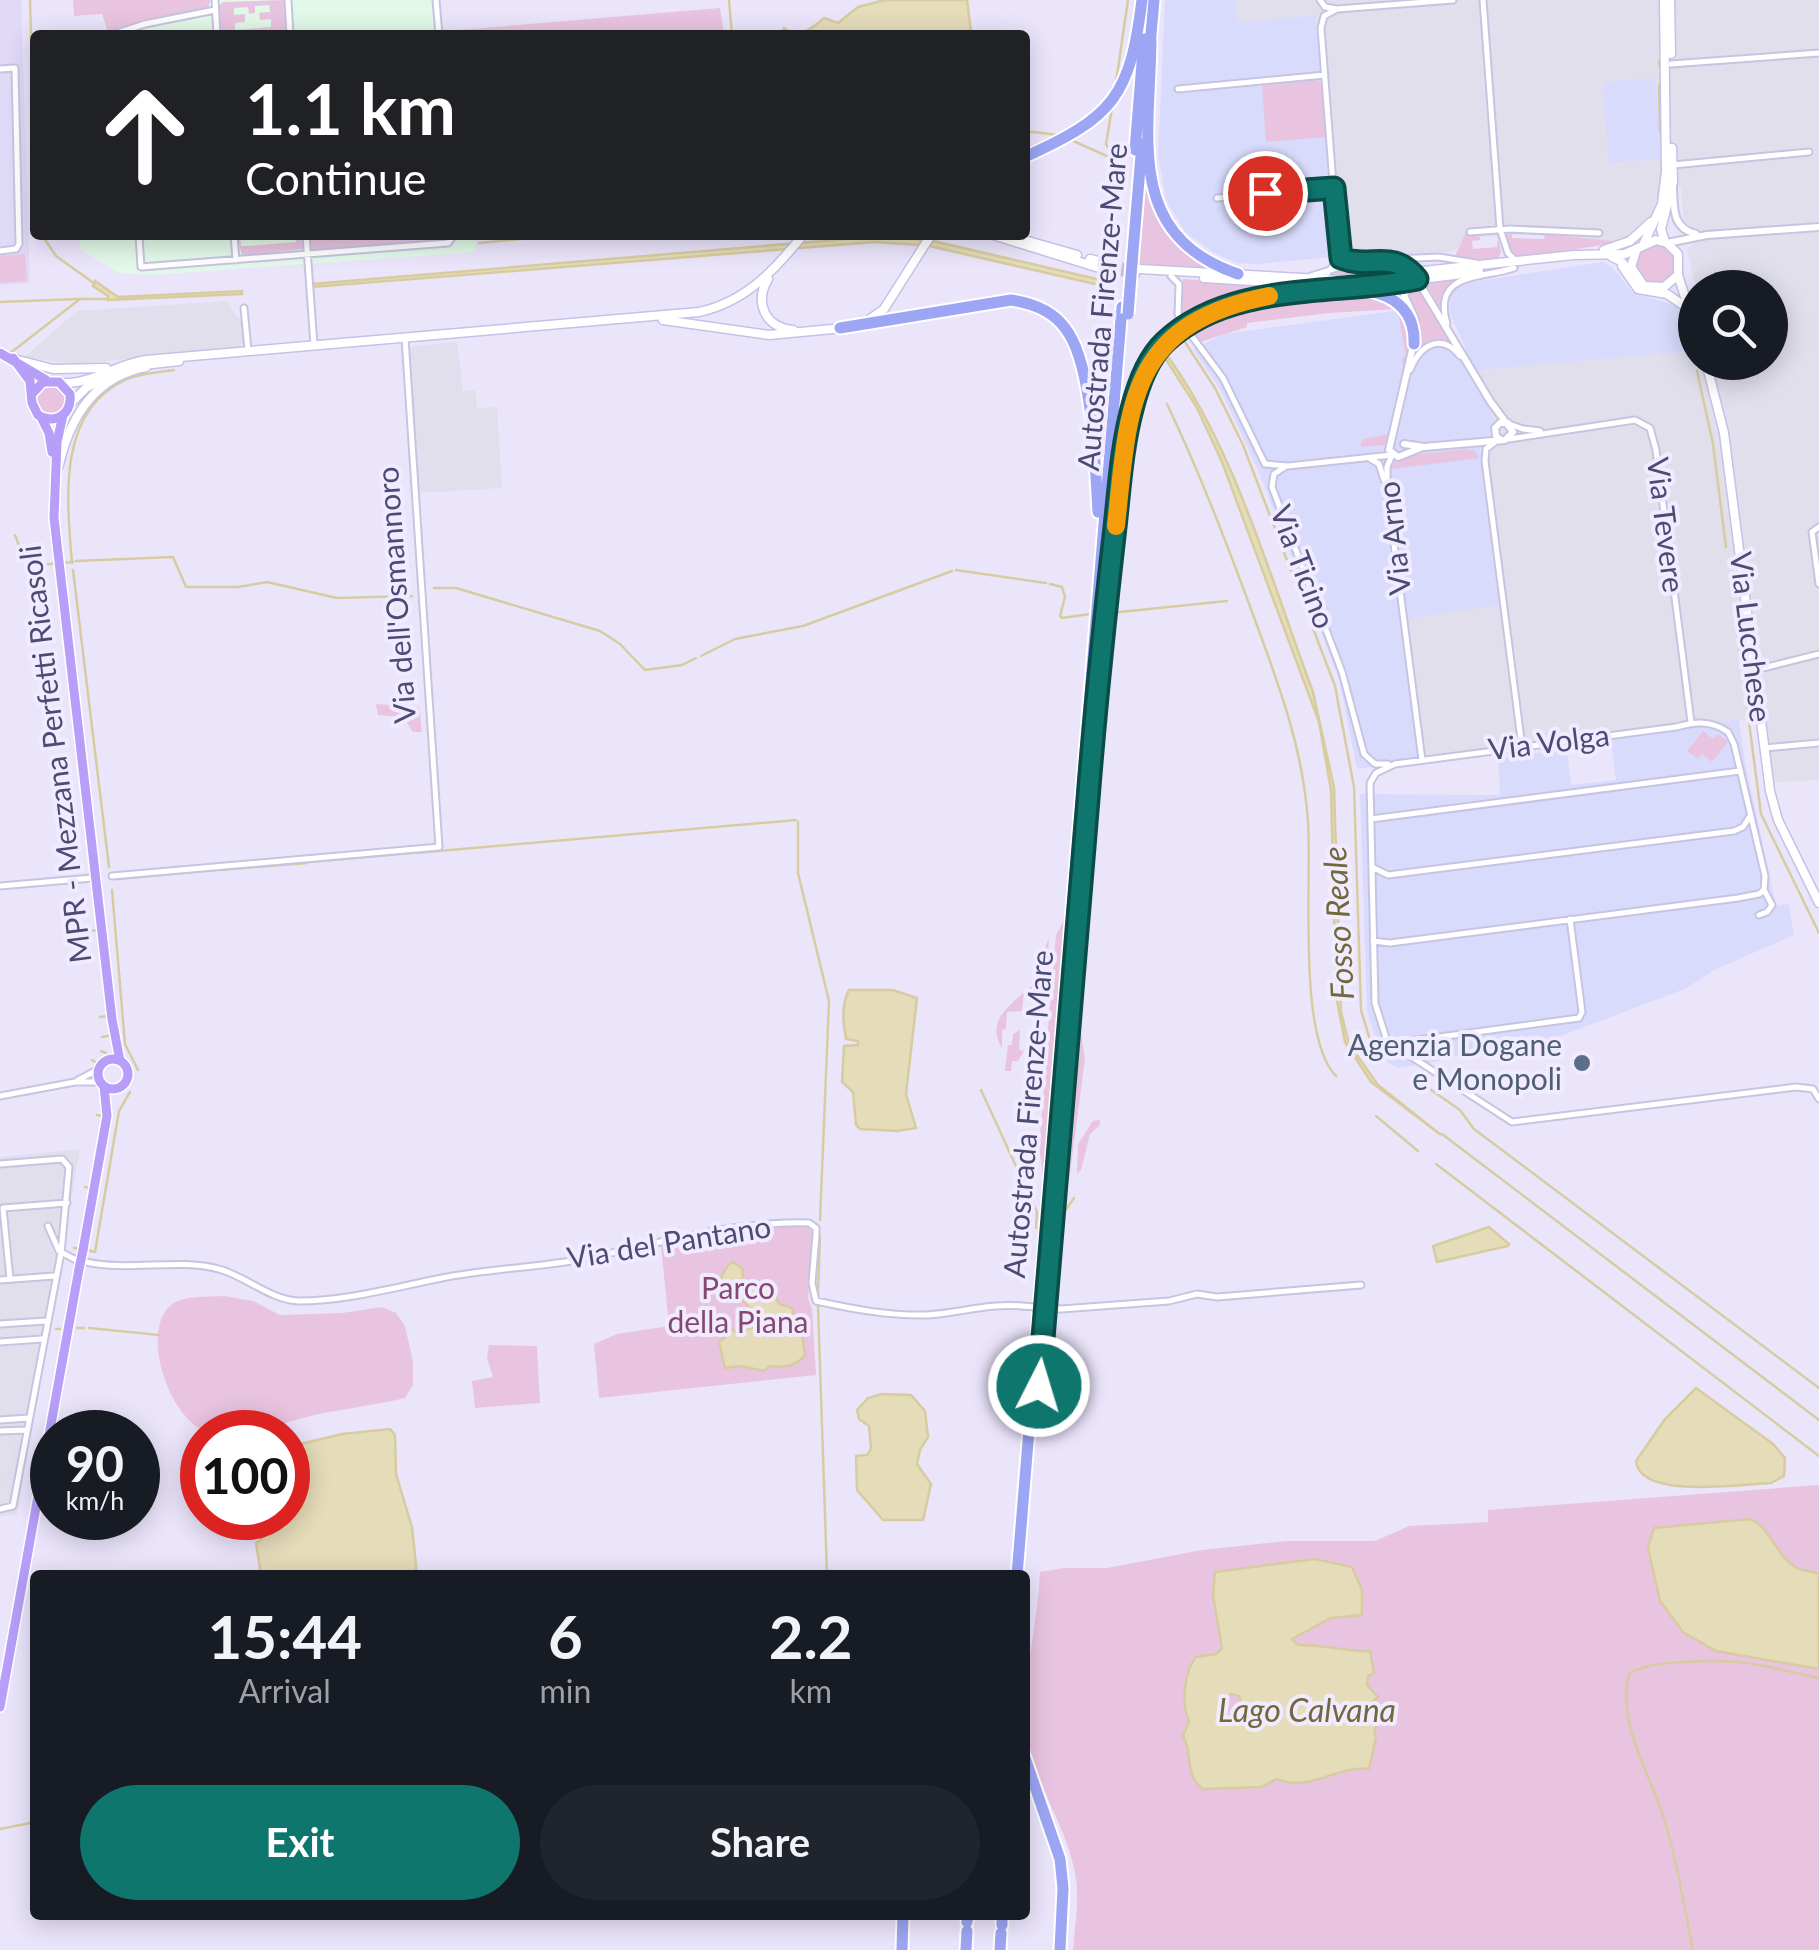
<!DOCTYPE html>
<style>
body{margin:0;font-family:Lato,sans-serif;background:#20242c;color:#f1f3f6;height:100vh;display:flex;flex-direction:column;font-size:38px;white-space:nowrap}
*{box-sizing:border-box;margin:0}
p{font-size:32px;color:#9ea1a6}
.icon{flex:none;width:55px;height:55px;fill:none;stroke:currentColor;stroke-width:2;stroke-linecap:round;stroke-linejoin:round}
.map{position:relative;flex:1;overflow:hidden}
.panel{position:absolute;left:30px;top:1570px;width:1000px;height:350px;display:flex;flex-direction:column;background:#171b24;border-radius:10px;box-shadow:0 5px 25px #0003}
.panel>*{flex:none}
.hud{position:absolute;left:30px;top:30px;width:1000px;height:210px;border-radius:10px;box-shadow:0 5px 25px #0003;background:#202124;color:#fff;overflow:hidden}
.controls{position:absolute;left:1678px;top:270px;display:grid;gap:20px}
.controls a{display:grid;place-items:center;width:110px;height:110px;border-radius:50%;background:#171b24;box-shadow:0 5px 25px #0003;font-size:50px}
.speed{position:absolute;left:30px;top:1410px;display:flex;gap:20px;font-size:50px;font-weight:700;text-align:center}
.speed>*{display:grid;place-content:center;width:130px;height:130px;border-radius:50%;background:#171b24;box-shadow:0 5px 25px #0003;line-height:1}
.speed small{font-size:25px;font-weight:400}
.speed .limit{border:15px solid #d22;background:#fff;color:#111}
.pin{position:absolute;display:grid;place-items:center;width:85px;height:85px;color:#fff;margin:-42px;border:5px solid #fff;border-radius:50%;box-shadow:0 2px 10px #0007}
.me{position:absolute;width:110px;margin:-55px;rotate:5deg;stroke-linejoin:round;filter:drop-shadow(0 0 8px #0008)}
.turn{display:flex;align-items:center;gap:35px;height:210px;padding:0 50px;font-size:45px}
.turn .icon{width:130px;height:130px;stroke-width:2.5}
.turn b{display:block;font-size:70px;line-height:85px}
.eta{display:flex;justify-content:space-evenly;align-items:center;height:170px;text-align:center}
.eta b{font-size:60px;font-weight:700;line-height:70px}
.button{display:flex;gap:20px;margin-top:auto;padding:20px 50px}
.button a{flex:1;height:115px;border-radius:60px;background:#0f766e;color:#fff;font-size:40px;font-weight:700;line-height:115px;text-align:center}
.button a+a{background:#20242c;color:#f1f3f6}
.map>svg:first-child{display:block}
</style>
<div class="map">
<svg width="1819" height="1950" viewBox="0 0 1819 1950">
<rect width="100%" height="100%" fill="#ebe5fc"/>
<!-- residential -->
<path fill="#e0daf8" d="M0,0H21L30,283L0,285Z"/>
<!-- commercial -->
<path fill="#d9dbfc" d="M1165,0H1236L1238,22L1316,15L1334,257L1257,264L1237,263L1216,254L1186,233L1166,200L1158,156Z
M1655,78L1664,159L1608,163L1602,81Z
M1603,262L1612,267L1633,293L1678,306L1695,351L1481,370L1495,426L1480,446L1499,606L1422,759L1357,769L1339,679L1258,470L1220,389L1193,349L1225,334L1401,310L1405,343L1437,338L1466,349L1450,314L1449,299L1455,289L1465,283Z
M1739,719L1745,763L1776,905L1789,904L1794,935L1714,970L1687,988L1532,1047L1518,1050L1492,1044L1435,1062L1397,1068L1386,1061L1379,1038L1374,1035L1367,1010L1360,794L1500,795L1498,758L1567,749L1571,785L1616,780L1610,735Z"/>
<!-- industrial -->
<path fill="#e1dfec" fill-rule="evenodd" d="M1236,0H1819V780L1765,783L1757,722L1739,719L1422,759L1403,619L1499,605L1480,445L1495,426L1480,370L1695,351V362H1770V288L1696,287L1687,249L1694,242L1695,230L1683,219L1681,188L1660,189L1652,216L1640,229L1622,242L1528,235L1479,237L1449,252L1334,257L1316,15L1238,22ZM1655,78L1664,159L1609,163L1602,82Z
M228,301L234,314L241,319L243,343L238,348L77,364L24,357L77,311Z
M457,342L463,391L475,390L477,408L497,407L502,488L419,493L409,349L414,346Z
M80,1149L17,1515L0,1516V1157Z"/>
<!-- education -->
<path fill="#e2f8e8" d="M73,0H440L444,35H108L101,14L74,16Z
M79,235H475L476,252L150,275L119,273L80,249Z"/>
<!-- green -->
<path fill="#e9c4e0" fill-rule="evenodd" d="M73,0H210L208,10L145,22L108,33L102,14L74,16Z
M284,0L287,35H221L218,6L223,2ZM269,5L270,12L259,13L260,20L271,19V27L235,30V23L245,22V14L234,15V8L248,7L249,14L255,13V6Z
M720,8L724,35H459V30Z
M1317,80L1321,83L1326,137L1266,142L1262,85Z
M1146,175C1155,208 1165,238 1195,258C1202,263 1210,266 1215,270L1138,266Z
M1465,234L1480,237V240L1472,241L1473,249L1497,247L1498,236L1501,252L1498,259L1491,261L1455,256Z
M1512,234V238L1544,239L1545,234L1622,242L1518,258L1510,252L1506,235Z
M237,235H240L241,246H247L296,242V235H302L303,249L242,256Z
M310,235H452L447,241L316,251L311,249Z
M1635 263a20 20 0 1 1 40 0a20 20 0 1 1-40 0Z
M25,254L27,281L0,283V256Z
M1386,263L1401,271L1331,275L1351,265Z
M1461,278L1445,292L1441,310L1425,282Z
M1183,279L1287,286L1288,288L1250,296L1184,323C1176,308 1183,295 1183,279Z
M1412,287L1422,289L1458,350C1445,338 1431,339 1418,350L1420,322L1406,292Z
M1369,293L1404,313L1413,339L1390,438L1384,445L1362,447L1360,444L1364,439L1389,434L1404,373L1402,357L1406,356L1397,309L1329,313L1247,323V327L1200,342L1189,329L1281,296Z
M37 400a14 14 0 1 1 28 0a14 14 0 1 1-28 0Z
M1466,449L1475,451L1479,458L1392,469L1395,461L1412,455Z
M376,704L419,707L422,732H413L403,717L378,715Z
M1703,731L1713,739L1718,734L1728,742L1712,762L1702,754L1698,759L1687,751Z
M1065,918L1044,1174L1043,1176L1039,1146L1046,1065L1043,1047L1048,1028L1056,935Z
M1049,938L1047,974L1036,992H1024L1022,1011L1007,1012L1006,1029L1002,1030V1048C981,1014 1025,999 1038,977C1044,966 1043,949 1049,938Z
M1082,944L1081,1033L1085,1059L1069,1181L1062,1195Z
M1020,1030L1019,1050L1024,1051L1018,1061H1012L1011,1071H1005L1008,1045H1012L1013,1034Z
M1100,1120V1125L1090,1134L1081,1170L1077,1174L1078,1144L1093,1121Z
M805,1225L814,1233L808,1298L812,1309L816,1375L599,1398L594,1344L617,1334L669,1326L661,1245L734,1232Z
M224,1296L253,1301L280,1315L342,1313L382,1307L396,1313L405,1326L413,1362V1385L405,1398L387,1402C364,1406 341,1410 319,1414C285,1421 239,1442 205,1431C170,1419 139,1332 171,1305C184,1295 208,1297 224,1296Z
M489,1345L537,1346L540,1403L475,1408L472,1381L493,1377L487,1358Z
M1819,1485V1950H1073C1075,1924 1080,1898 1075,1873C1066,1824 1033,1783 1028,1734C1021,1679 1038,1625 1040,1572L1064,1568H1107L1202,1550L1286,1541H1375L1409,1526L1488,1522V1510Z"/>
<!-- water -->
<path fill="#e5dcba" stroke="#d7cca0" stroke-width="2.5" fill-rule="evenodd" d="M885,0H967L971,32L967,35H763L781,33L784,28C799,39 813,28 824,18L838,23L858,7Z
M882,236L922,240L919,245L875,242L313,287V284Z
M933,241L1101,280L1109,282L1108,287L929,246Z
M95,281L118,297L242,291V294L108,300V296L93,286Z
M1163,350C1233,442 1272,583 1313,692L1334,787L1341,1012L1349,1044L1378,1085L1441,1135L1371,1082L1345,1042L1336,996L1331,790L1319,722L1222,462L1196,406L1161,352Z
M849,990H893L917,998L906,1094L916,1128L897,1131L860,1129L856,1125L853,1092L842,1082L844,1046L858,1045V1041L846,1039C843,1024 841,1004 849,990Z
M1489,1227L1509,1244L1508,1246L1437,1262L1433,1246Z
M733,1262L743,1269L742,1286L748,1289L752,1285L771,1287L779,1304L792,1308L794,1317L801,1325L805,1355C797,1366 783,1368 770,1366L764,1371L741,1366L725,1368L719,1342L727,1336L730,1328L737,1333L759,1325L764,1318L762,1315L757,1316L740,1297L718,1301C716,1288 722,1268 733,1262Z
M1696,1388L1773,1444L1785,1458L1784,1476L1771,1483C1743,1484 1639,1500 1636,1461L1665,1419Z
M882,1394L911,1395L925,1411L928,1437L920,1450L917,1464L931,1484L923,1520H883L857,1490L856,1456L867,1455L871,1449L869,1426L859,1419L857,1410L868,1398Z
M390,1429L395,1435L396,1474L412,1527L417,1575H261L256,1543L275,1528L271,1522L247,1521L244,1518H288V1447L342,1434Z
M1750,1519C1771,1528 1775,1554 1795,1567C1802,1571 1811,1571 1819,1574V1669L1716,1651L1683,1632L1660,1601L1648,1548L1654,1528Z
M1315,1559L1352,1567L1362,1590V1615L1331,1618L1292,1639L1298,1645C1323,1644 1345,1652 1370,1651L1374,1673L1368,1676L1367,1685L1378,1697L1370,1704L1379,1721L1374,1731L1376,1737L1369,1769C1336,1765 1310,1793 1277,1779L1261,1787L1202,1789C1184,1773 1193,1753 1183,1736L1189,1721C1181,1704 1184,1671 1196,1657L1216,1654L1222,1649L1213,1595L1215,1572ZM1231,1694L1239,1696L1244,1712L1239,1721L1227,1720L1224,1699Z"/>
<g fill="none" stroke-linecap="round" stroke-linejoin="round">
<!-- stream -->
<path stroke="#d7cca0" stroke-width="2.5" d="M30,0L35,170
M729,0L732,35
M1659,61V66
M1116,82L1128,0
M1659,85L1660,131
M1112,108L1106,144L1119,170
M1025,131L1058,135
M1071,140L1109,157
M42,235L56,256L95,284
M479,243L554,236
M1107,284L1117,292
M0,302L78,299
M1181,336L1215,388L1243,445L1335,686L1354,787L1361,1010L1370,1040
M9,354L80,299H107
M1697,371L1713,444L1726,547
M1167,404C1199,471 1225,539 1251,609C1277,680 1303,746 1308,822C1312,880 1297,1037 1336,1076
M15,535L20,548L40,565L73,562
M76,561L173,557L186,587H238L267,582L337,598L412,596
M72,563C67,501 56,410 127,379C142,373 158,372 174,370
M73,570L109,867
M956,570L1046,583
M1050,584L1062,587L1065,597L1060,616L1062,618L1090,614
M434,588H456L600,631L620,644L645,670L682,665L696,658
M1734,607L1761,814L1819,933
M1110,613L1227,601
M701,656L735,639L803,626L952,571
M798,822V873L829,1001L820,1220
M416,853L796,820
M310,862L412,853
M220,870L307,863
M118,879L216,870
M112,890L125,1044L138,1070
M91,931L97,930
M100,1017L107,1016
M102,1037L108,1036
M101,1051L106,1053
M92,1060L97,1063
M89,1078L93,1077
M1414,1078L1460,1110L1474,1129L1819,1388
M981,1090L1037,1212L1036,1228
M97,1115L102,1116
M1376,1116L1418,1151
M1442,1134L1819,1420
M1436,1164L1819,1456
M85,1187L90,1188
M1060,1230L1062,1215L1074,1198
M74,1248L79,1249
M87,1250L95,1252L119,1111L130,1092
M818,1295L820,1235
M818,1306L827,1575
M77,1328H84
M89,1328L159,1335
M56,1329H60
M0,1829L35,1822
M1693,1950C1684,1907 1678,1864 1665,1822C1652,1776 1616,1725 1629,1674C1647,1659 1724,1660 1748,1663C1772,1667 1795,1673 1819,1678"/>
<!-- secondary-tunnel -->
<path stroke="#c3beda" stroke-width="8" stroke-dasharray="8 4" stroke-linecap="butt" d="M1110,264L1135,269
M1109,271L1140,274"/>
<defs>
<path id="minor" d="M215,0L217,35
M288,0L290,35
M436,0L439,35
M1320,0L1325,7L1337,9L1453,0
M1483,0L1500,229L1508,253L1516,261
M111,35L145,24L215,10
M1671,64L1819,53
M0,69L15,68L19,244L16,249L0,251
M1178,89L1325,75
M1673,165L1809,152
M1217,198L1334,188
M1470,232L1510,229L1599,233
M139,235L141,267L448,243L454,235
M234,235L236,260
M306,235L314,345
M1339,251L1341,258L1349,261L1439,257L1476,263
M1391,261L1411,272
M1327,273L1335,264L1338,248L1321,28L1324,16L1337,9
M1171,276L1179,284L1178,314L1182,323
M1311,276L1353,263
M244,308L248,350
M1447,324C1432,272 1480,279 1514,268
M1188,331L1223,378L1265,464L1288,466L1392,455L1387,467V490L1422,760
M1410,370C1420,345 1441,332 1460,356
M1509,424L1523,429L1540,431
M1509,439L1635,420L1650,428L1656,450L1691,722
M1495,442L1486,449L1485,461L1522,747
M1369,458L1379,464L1384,480
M1285,467L1274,474L1272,487L1342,672L1364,754L1375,764H1388
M1819,527L1812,532L1819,584
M1755,670L1819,654
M1765,748L1819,743
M1371,819L1740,771
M1374,868L1388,875L1734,831L1743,827L1750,816
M112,876L439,847L405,338
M0,886L92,878
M1764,890L1765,876L1734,744L1728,732C1711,720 1695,722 1676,727L1395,764L1376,773L1370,783L1375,1003L1387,1041L1512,1122L1796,1087L1813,1089L1819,1099
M1759,915L1767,912L1772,905L1764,890
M1373,941L1390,943L1738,898L1759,894L1764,890
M1395,1043L1579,1018L1582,1012L1570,919
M78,1080L99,1069
M0,1096L75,1082H100
M0,1164L62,1159L69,1167L61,1253L13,1506L0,1509
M3,1208L10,1279
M3,1208L67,1203
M48,1226L59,1251L76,1260
M86,1262C132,1272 179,1257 222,1270C248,1278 271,1300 299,1301C346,1301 396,1287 442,1278C486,1269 532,1268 577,1260C653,1246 731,1220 809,1223L816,1228V1235L812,1283L816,1301C853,1309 889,1316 927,1315C960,1313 989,1303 1022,1306
M0,1280L54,1276
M1061,1309L1169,1301L1197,1294L1217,1297L1361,1285
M0,1324L46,1321
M0,1342L42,1339
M0,1420L28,1418
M0,1431L26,1430"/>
<path id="tertiary" d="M1673,188C1674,209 1672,228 1696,234
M1667,243L1707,235L1819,227
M1413,282L1404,295L1415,319L1416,333L1389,450L1398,457L1423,447
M1501,440L1496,436L1495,428L1500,423H1508
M1404,444L1424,447L1505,440L1513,432L1490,401L1417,279"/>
<path id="secondary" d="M1670,0L1671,54
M993,235L1109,271
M1028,241L1077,255
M1665,242L1661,229L1673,182L1672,148
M1644,243L1662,204L1666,172L1664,0
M1604,250L1630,241L1651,222
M1636,251L1631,267L1644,286L1664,287L1678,275
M1612,257L1621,261L1638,281
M1090,259L1110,264
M1622,266L1638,289L1667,294L1686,307
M1139,269L1339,280L1574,255L1625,254L1656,240L1667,243L1678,254V275L1695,328
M1204,278L1315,285
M768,279C754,303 765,327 793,330
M1413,280L1479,272
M870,319L884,309L931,235
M663,320L769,335L843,328
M14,359L53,369L106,368
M1706,362L1724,433L1770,791L1778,820L1819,903
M143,365L179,361
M61,383C90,385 117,364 146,360L699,312C745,302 774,271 803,235
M70,404L86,388L111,374
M59,465C70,417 94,377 146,367"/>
<path id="primary" d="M0,353L46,380
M13,358L30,381L32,403L38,415C56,425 72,414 70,394L59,382H43L33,393
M63,415L57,442L54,518L112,1019L120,1061
M41,417L49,433L52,452
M98 1074a15 15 0 1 1 30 0a15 15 0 1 1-30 0Z
M83,1250L107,1116L104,1086
M0,1707L79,1269"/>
<path id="motorway" d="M1151,40C1150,137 1124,235 1238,274
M1150,46L1154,0
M1135,150L1144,39
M1025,157C1113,117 1130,97 1142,0
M1132,263L1142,144
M1372,287L1414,280
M1187,326C1233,300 1418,247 1414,344
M840,328L1011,300C1032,303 1052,310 1065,328C1093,363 1095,466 1098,512
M1103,621L1126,433L1139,386
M1017,1575L1122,307
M1025,1758L1060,1859L1063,1888L1060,1950
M967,1922L968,1915
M1002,1925V1915
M902,1950L903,1915
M966,1950L967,1931
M1000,1950L1001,1933"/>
</defs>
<!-- minor casing -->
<use href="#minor" stroke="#c7c4e2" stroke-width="9"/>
<!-- tertiary casing -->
<use href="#tertiary" stroke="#c7c4e2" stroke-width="10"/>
<!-- secondary casing -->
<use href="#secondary" stroke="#c5c1e7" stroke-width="11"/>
<!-- primary casing -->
<use href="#primary" stroke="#fff" stroke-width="12"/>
<!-- motorway casing -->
<use href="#motorway" stroke="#fff" stroke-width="15"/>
<!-- minor -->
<use href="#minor" stroke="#fff" stroke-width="5"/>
<!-- tertiary -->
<use href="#tertiary" stroke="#fff" stroke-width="6"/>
<!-- secondary -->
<use href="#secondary" stroke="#fff" stroke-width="8"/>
<!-- primary -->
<use href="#primary" stroke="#b79ff9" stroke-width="9"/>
<!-- motorway -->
<use href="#motorway" stroke="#9da6f5" stroke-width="11"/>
<defs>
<path id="minor-bridge" d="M1022,1306L1061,1309"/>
<path id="primary-bridge" d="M79,1269L83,1250"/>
<path id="motorway-bridge" d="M1128,314L1132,263
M1139,386L1162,346L1187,326"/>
</defs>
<!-- minor-bridge casing -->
<use href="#minor-bridge" stroke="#c7c4e2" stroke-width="9" stroke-linecap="butt"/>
<!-- primary-bridge casing -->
<use href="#primary-bridge" stroke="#fff" stroke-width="12" stroke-linecap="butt"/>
<!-- motorway-bridge casing -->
<use href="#motorway-bridge" stroke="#fff" stroke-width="15" stroke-linecap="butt"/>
<!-- minor-bridge -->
<use href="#minor-bridge" stroke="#fff" stroke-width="5"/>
<!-- primary-bridge -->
<use href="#primary-bridge" stroke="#b79ff9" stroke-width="9"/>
<!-- motorway-bridge -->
<use href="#motorway-bridge" stroke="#9da6f5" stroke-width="11"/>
</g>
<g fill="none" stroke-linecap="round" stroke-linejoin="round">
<defs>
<path id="route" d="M1039,1386C1055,1190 1072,995 1088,799C1095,711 1104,623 1114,536C1119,494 1121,450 1132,409C1138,385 1147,359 1165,342C1231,280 1335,296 1417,279C1392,248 1371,270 1341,258L1334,188L1265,193"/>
</defs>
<!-- route casing -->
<use href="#route" stroke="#0a4d48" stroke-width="25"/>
<!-- route -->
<use href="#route" stroke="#0f766e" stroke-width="18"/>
<!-- slow -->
<path stroke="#f59e0b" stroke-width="18" d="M1116,526C1129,404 1128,324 1269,296"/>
</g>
<!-- markers -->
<circle fill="#5c6f8a" stroke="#f0ebff" stroke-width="4" cx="1582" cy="1063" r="10"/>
<g text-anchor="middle" stroke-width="8" stroke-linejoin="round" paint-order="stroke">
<!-- street labels -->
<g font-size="30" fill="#4b4b74" stroke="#f0ebff">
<text transform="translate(1103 307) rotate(-85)" y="10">Autostrada Firenze-Mare</text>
<text transform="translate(1665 525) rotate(83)" y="10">Via Tevere</text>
<text transform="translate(1395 538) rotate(-96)" y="10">Via Arno</text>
<text transform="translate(1302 567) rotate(69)" y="10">Via Ticino</text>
<text transform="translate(397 595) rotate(-94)" y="10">Via dell'Osmannoro</text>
<text transform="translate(1750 637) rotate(83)" y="10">Via Lucchese</text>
<text transform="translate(1549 743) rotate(-7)" y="10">Via Volga</text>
<text transform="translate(56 754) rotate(-97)" y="10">MPR - Mezzana Perfetti Ricasoli</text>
<text transform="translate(1029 1114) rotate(-85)" y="10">Autostrada Firenze-Mare</text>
<text transform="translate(669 1243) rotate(-9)" y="10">Via del Pantano</text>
</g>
<!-- service labels -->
<g font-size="30" fill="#4e5e75" stroke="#f0ebff" text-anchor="end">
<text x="1562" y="1056">Agenzia Dogane<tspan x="1562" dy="34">e Monopoli</tspan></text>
</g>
<!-- park labels -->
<g font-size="30" fill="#864870" stroke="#f0ebff">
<text x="738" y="1299">Parco<tspan x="738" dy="34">della Piana</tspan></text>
</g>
<!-- water labels -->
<g font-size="32" font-style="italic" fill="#72683c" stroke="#f0ebff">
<text transform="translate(1339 923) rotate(-93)" y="11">Fosso Reale</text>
<text x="1307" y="1722">Lago Calvana</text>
</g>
</g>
</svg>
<div class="controls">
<a><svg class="icon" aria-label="search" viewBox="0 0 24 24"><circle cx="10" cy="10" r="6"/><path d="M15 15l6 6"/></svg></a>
</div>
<div class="speed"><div>90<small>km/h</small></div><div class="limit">100</div></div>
<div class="pin" style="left:1265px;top:193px;background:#d93025"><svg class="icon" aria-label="arrive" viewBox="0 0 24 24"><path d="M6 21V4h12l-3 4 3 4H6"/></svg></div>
<svg class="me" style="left:1039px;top:1386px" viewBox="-20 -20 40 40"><circle r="17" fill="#0f766e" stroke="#fff" stroke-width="3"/><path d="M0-11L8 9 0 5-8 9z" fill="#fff"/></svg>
<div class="hud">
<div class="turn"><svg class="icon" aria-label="ahead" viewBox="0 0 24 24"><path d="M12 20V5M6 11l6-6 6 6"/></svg><div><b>1.1 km</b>Continue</div></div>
</div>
<section class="panel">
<div class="eta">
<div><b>15:44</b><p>Arrival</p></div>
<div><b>6</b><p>min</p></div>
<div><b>2.2</b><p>km</p></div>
</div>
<div class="button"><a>Exit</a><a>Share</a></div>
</section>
</div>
